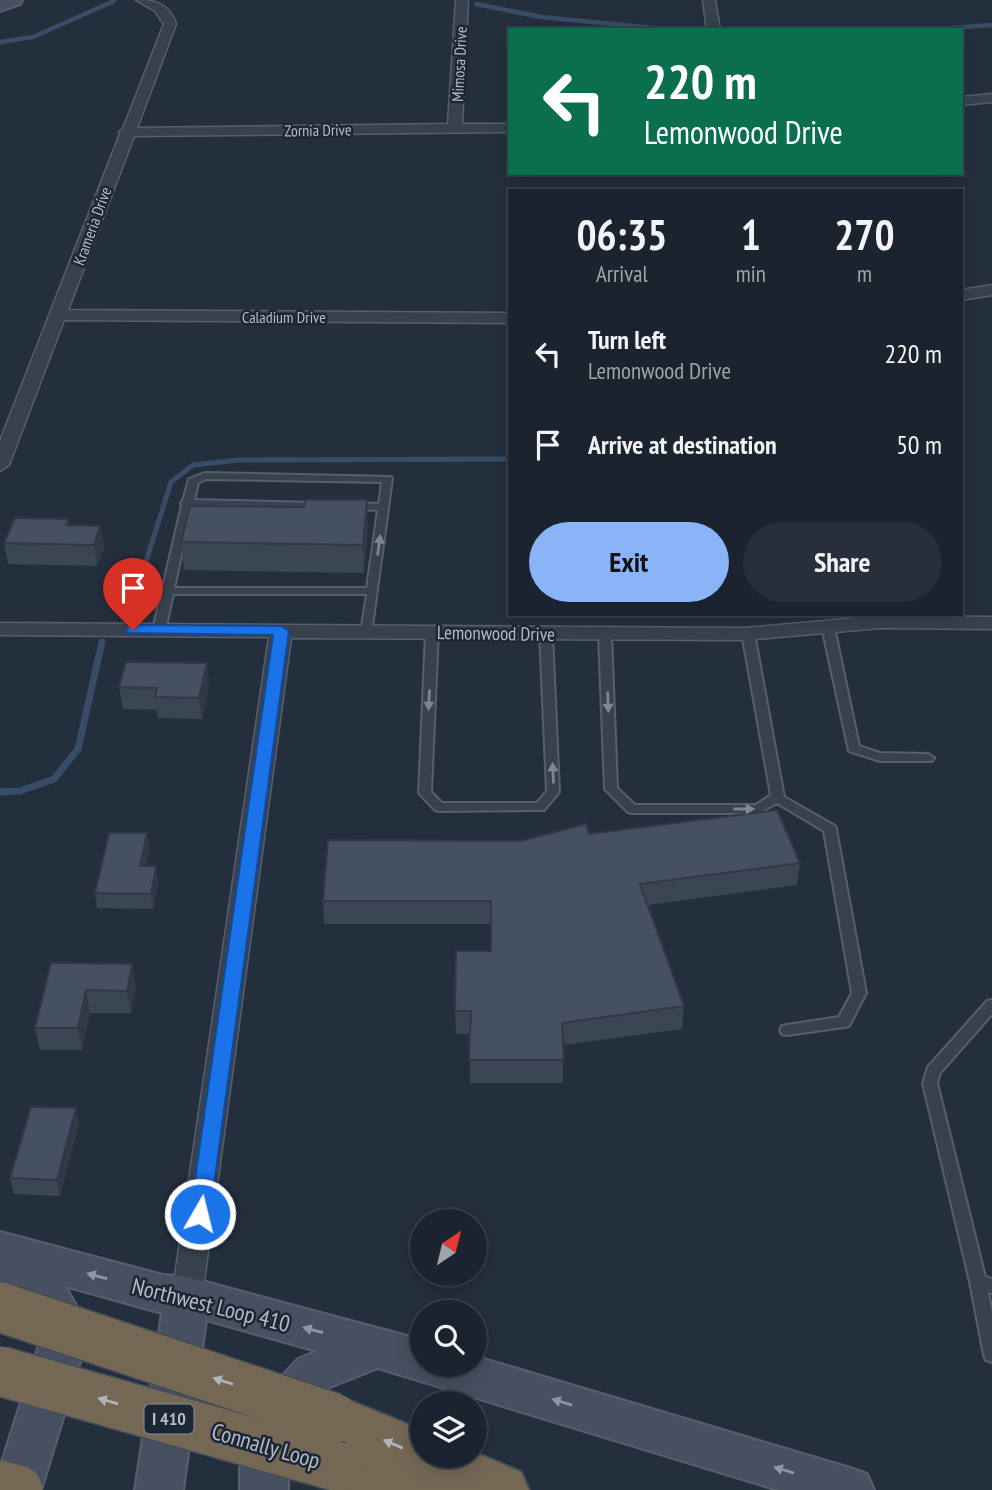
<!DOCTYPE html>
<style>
body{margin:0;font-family:"PT Sans Narrow",sans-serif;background:#282f3a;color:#f1f3f6;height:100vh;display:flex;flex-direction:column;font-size:26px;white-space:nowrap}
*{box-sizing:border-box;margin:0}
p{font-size:23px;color:#a0a4aa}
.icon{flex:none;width:38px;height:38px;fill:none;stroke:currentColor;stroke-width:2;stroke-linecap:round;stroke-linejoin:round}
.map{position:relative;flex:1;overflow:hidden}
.side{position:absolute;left:508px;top:189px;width:455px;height:427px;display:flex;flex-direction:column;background:#1b232e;border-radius:0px;box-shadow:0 4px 18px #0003,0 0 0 2px #39404a}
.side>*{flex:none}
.hud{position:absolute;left:508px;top:28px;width:455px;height:147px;border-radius:0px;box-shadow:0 4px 18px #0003,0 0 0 2px #39404a;background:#0b6e4f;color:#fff;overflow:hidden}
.needle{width:46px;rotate:35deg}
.fabs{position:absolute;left:410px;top:1209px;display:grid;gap:14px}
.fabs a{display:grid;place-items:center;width:77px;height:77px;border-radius:50%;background:#1b232e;box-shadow:0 4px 18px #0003,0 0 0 2px #39404a;font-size:35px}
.pin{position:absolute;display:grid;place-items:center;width:60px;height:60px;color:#fff;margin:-72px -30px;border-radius:50% 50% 50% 0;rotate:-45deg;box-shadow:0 0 7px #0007}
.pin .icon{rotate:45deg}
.me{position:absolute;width:77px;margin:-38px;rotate:8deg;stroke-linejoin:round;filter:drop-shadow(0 0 5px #0008)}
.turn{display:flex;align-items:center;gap:24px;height:147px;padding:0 21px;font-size:32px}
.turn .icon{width:91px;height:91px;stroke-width:2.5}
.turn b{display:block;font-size:49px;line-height:60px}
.eta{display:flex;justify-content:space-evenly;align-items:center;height:119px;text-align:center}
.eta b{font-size:42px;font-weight:600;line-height:49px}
.button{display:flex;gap:14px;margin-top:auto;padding:14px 21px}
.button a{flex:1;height:80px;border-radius:42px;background:#8ab4f8;color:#111;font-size:28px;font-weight:600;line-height:80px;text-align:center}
.button a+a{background:#282f3a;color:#f1f3f6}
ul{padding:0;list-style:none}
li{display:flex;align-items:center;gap:21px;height:91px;padding:0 21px}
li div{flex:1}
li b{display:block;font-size:26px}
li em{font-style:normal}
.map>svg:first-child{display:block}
</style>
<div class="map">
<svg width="992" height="1490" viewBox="0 0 992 1490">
<rect width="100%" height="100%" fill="#242f3e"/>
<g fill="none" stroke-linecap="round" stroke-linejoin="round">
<!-- stream-far2 -->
<path stroke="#394c67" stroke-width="4.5" d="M476,4L541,17L675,30
M922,30L992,25
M0,42L33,37L114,1"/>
<!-- stream-far1 -->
<path stroke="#394c67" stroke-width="5" d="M143,571L171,482L193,465L239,460L509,459"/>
<!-- stream -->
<path stroke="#394c67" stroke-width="7" d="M124,615L134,599L144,569
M0,792L20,791L54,779L78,749L102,642"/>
<defs>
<path id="lane" d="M205,473L391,477L392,479L371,634H363L361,632L367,594H173L165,630L159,633L155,632L153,630L182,505L181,503L183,501L189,479ZM206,479L382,482L379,504L351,503L346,506L351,509L378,510L367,588H174L192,506L319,509L324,506L319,503L194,500L198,483Z
M828,624L834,627L859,746L880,753L928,754L934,758L932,761H880L849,751L822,627Z
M432,629L438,632L431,792L442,803H537L547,791L540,633L546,630L552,633L559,792L544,810L439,811L435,810L419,793L426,632Z
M748,630L754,633L784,797L835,826L836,829L866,993L849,1026L844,1027L787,1035L782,1034L780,1030L782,1026L787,1025L839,1017L852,993L824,831L777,803L758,813H632L628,812L605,789L599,634L605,631L611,634L617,788L635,805H756L771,795L742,633Z
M992,1000V1014L940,1073L937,1083L985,1277L992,1279V1293L988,1292L992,1312V1362L986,1360L984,1355L970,1282L923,1083L928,1067L987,1001Z"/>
<path id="street" d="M136,0C156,0 169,4 176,24L137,128L448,124L456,0H468L462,124H509V132L134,136L68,310L509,313V323L64,320L9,465L0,471V441L120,134L119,132L123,129L164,24L155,11Z
M703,0H715L720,30H707Z
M992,94V102L961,105V97Z
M992,285V295L961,300V290Z
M881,616L992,617V629L881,628L744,640L291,638L202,1296L198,1305L187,1309L176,1305L172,1296L269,637L0,635V623L744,628Z"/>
<path id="secondary" d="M0,0H22L20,4L0,11Z
M0,1232L163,1275L187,1277L422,1340V1365H474V1356L850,1468L867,1474L874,1490H778L378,1368L330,1387L294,1428L288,1468V1490H240V1468L249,1419L256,1404L298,1359L317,1351L206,1320L183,1490H135L162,1313L65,1286L78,1309L88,1336L41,1490H0V1468L42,1336C33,1306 27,1302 0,1287Z"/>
<path id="highway" d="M334,1394L422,1430V1456H474V1452L521,1472L529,1490H333L320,1485L311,1467L320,1449L334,1444L315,1435L307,1418L315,1401Z"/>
</defs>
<!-- lane casing -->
<use href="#lane" stroke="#565f6c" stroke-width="4"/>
<!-- street casing -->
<use href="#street" stroke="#565f6c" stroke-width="3"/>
<!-- secondary casing -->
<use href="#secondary" stroke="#565f6c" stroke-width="4"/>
<!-- highway casing -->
<use href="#highway" stroke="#434c59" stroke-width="4"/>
<!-- lane -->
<use href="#lane" fill="#38414e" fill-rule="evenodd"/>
<!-- street -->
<use href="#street" fill="#38414e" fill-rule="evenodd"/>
<!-- secondary -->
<use href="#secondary" fill="#465061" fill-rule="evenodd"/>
<!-- highway -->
<use href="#highway" fill="#746855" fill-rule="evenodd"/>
<defs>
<path id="highway-bridge" d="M0,1307L334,1418
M0,1371L339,1467
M0,1485L18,1490"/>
</defs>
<!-- highway-bridge casing -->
<use href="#highway-bridge" stroke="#434c59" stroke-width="52" stroke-linecap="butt"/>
<!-- highway-bridge -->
<use href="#highway-bridge" stroke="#746855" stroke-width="49"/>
</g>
<!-- wall -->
<path fill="#3b4654" d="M68,519L69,525L100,526L104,547L97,566L8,564L4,543Z
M368,527L364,573L184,570L181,542Z
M207,663L209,685L202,719L158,718L157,710L123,709L119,687Z
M589,834L800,863L797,885L648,905L684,1006L682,1029L563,1045V1083H470V1034H456L455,1011L491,951V924H324L323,901L521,841Z
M150,848L146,866L158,881L153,909L97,908L95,893Z
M51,963L136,987L131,1013H90L82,1050H40L35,1028Z
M79,1124L60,1196L14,1194L10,1178Z"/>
<!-- shaded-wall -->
<path fill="#303945" d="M367,500L368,527L364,573L363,545Z
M100,526L104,547L97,566L94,545Z
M207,663L209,685L202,719L199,698Z
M147,833L150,848L143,881L140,866Z
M156,866L158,881L153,909L151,894Z
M132,964L136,987L131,1013L127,991Z
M86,990L90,1013L82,1050L78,1028Z
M76,1108L79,1124L60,1196L57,1180Z"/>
<!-- building -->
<path fill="#455162" stroke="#303945" stroke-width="2" d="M306,500H367L363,545L181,542L190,506L304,507Z
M15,518L68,519L66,525L100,526L94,545L4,543Z
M126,662L207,663L199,698L155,697L157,688L119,687Z
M777,810L800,863L640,884L684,1006L562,1023L564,1060H469L471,1011H455L456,951H491V901H323L328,840L521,841L586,824L589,834Z
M109,833H147L140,866H156L151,894L95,893Z
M51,963L132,964L127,991L86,990L78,1028H35Z
M31,1107L76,1108L57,1180L10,1178Z"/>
<!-- one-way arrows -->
<defs><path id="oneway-solid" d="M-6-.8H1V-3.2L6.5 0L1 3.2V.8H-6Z" transform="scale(1.75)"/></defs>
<g fill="#7c8592">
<use href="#oneway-solid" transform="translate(379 545) rotate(-82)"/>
<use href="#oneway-solid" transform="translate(429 700) rotate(93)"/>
<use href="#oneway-solid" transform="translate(608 702) rotate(88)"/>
<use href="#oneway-solid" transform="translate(553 773) rotate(-93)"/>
<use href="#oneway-solid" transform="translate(744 809)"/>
</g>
<g fill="#8e96a5">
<use href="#oneway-solid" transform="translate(97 1276) rotate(-165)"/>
<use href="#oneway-solid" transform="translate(313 1330) rotate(-165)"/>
<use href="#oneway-solid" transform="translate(562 1402) rotate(-163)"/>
<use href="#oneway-solid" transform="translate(784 1470) rotate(-163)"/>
</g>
<g fill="#aeb4bd">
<use href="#oneway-solid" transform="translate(223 1381) rotate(-162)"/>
<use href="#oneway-solid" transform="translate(108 1401) rotate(-164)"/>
<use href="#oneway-solid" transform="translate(393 1444) rotate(-157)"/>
</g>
<!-- route -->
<path fill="#1a73e8" stroke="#114b97" stroke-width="2" d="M133,625L281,626L289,631L210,1214L207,1220L200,1223L193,1220L190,1214L273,635L128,633L126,630L128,627Z"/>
<g text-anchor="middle" stroke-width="5" stroke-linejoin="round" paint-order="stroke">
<!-- far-street labels -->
<g font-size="16" fill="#b4bcc9" stroke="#1d2633">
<text transform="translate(459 64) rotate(-87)" y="6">Mimosa Drive</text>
<text transform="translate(318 130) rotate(-1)" y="6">Zornia Drive</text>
<text transform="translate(92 226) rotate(-70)" y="6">Krameria Drive</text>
<text x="284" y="323">Caladium Drive</text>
</g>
<!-- shield labels -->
<rect fill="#1d2633" stroke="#878f9c" stroke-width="2" x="144.5" y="1404.5" width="49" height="29" rx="5"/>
<g font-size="18" font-weight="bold" fill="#b4bcc9">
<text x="169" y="1425">I 410</text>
</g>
<!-- street labels -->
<g font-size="19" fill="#b4bcc9" stroke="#1d2633">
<text transform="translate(496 633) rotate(1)" y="7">Lemonwood Drive</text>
</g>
<!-- near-street labels -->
<g font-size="23" fill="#b4bcc9" stroke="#1d2633">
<text transform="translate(211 1305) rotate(14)" y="8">Northwest Loop 410</text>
<text transform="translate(266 1446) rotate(16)" y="8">Connally Loop</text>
</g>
</g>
</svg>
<div class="fabs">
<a><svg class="needle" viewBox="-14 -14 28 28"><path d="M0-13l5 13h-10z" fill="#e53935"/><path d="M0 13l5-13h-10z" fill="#a0a4aa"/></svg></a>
<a><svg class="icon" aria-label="search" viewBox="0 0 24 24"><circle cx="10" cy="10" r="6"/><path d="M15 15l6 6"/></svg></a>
<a><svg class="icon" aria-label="layers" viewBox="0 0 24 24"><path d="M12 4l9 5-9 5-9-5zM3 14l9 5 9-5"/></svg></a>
</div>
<div class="pin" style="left:133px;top:630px;background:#d93025"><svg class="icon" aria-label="arrive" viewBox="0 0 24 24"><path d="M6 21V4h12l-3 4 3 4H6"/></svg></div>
<svg class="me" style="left:200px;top:1214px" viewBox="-20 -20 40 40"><circle r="17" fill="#1a73e8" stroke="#fff" stroke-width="3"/><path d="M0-11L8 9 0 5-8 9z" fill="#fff"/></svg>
<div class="hud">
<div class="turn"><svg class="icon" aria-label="left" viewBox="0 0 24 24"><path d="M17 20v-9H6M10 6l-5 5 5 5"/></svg><div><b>220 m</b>Lemonwood Drive</div></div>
</div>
<section class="side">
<div class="eta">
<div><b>06:35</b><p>Arrival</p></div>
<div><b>1</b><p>min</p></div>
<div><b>270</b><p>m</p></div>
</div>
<ul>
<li><svg class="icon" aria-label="left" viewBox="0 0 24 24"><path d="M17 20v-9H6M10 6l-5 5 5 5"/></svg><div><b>Turn left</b><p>Lemonwood Drive</p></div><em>220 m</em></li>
<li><svg class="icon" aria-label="arrive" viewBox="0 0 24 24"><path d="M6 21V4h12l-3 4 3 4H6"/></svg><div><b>Arrive at destination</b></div><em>50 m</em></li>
</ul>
<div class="button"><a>Exit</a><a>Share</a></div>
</section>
</div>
